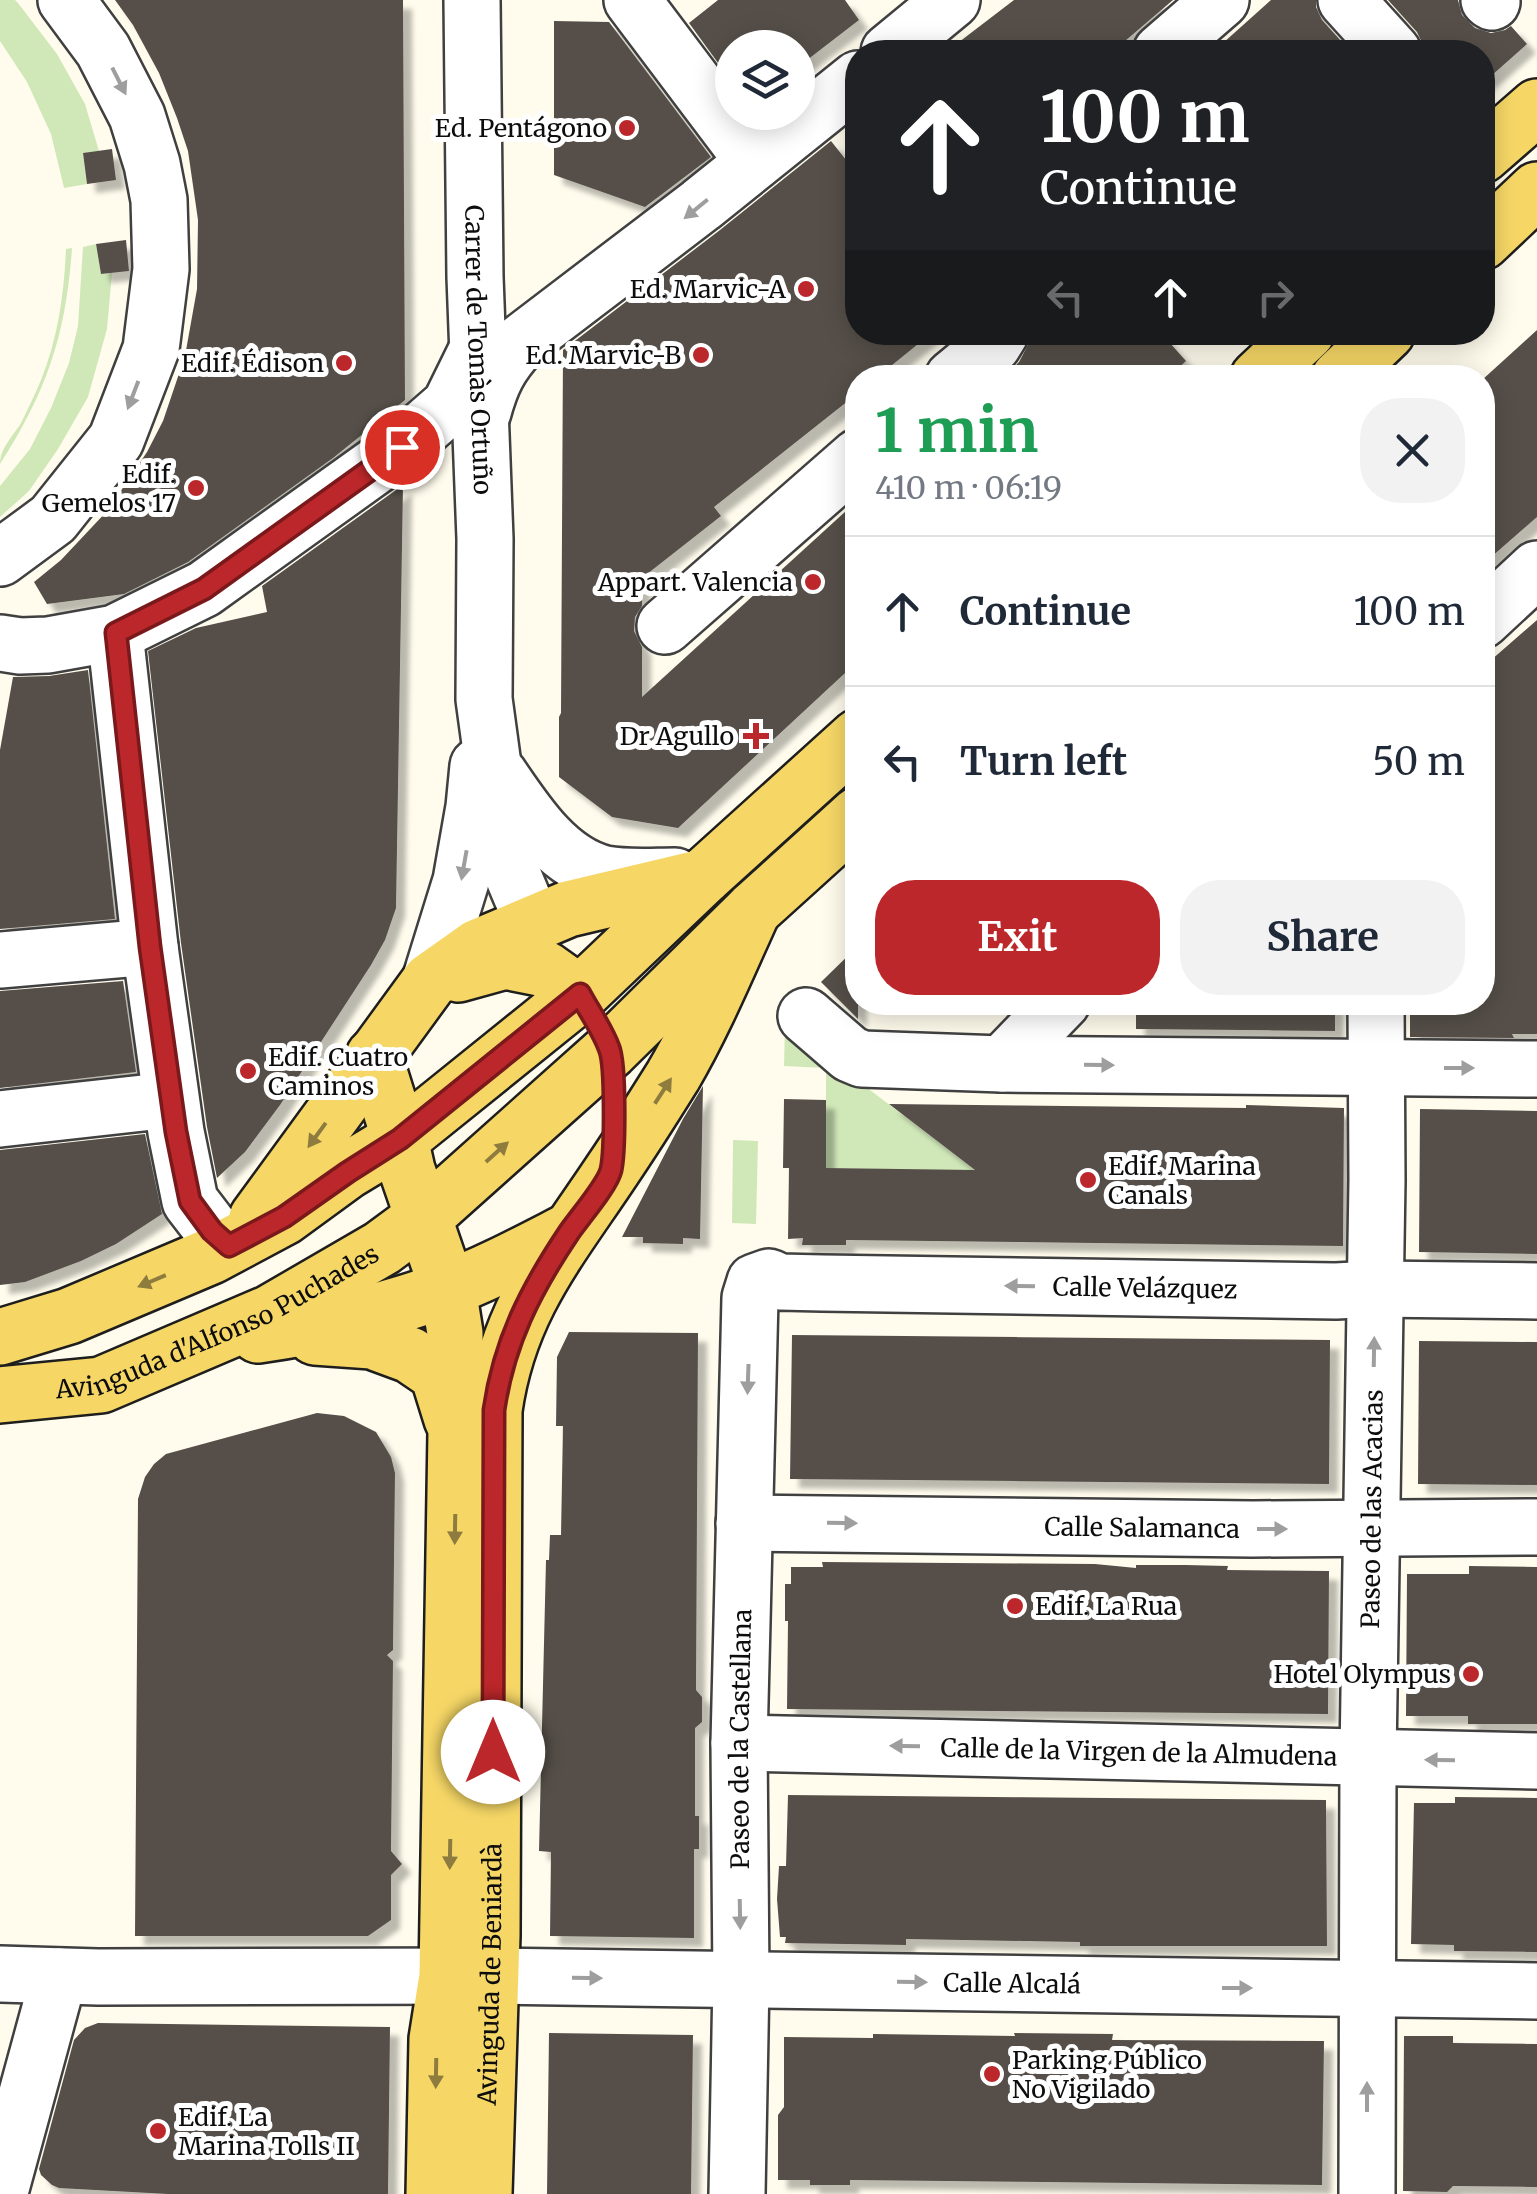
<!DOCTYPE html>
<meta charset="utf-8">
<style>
body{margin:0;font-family:Merriweather,serif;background:#f2f2f3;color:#1f2937;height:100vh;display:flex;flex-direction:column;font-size:38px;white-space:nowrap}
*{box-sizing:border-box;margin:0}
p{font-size:32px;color:#747a83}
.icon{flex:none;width:55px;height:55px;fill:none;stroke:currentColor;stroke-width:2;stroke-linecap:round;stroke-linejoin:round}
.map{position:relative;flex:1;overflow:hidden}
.sheet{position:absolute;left:845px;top:365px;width:650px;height:650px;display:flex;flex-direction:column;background:#fff;border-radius:40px;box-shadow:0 5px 25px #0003}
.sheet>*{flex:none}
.hud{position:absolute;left:845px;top:40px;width:650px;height:305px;border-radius:40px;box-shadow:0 5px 25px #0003;background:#202124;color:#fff;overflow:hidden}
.controls{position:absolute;left:715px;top:30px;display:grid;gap:20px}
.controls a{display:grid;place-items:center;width:100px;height:100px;border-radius:50%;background:#fff;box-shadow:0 5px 25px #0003;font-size:50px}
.pin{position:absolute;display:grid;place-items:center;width:85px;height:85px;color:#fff;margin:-42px;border:5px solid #fff;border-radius:50%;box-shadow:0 2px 10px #0007}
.me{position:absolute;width:110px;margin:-55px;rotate:0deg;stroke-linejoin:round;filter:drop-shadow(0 0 8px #0008)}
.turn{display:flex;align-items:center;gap:35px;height:210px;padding:0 30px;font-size:45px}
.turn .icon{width:130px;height:130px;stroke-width:2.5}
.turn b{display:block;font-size:70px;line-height:85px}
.lanes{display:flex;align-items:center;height:95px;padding:0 30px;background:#0003;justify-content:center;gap:50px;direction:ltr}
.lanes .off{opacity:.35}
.round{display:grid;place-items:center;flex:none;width:105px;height:105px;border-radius:40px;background:#f2f2f3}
.head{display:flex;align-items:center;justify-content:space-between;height:170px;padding:0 30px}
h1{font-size:60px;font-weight:700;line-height:75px;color:#1e9e55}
.button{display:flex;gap:20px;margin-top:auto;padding:20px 30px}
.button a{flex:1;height:115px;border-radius:40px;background:#bb272a;color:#fff;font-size:40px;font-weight:700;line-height:115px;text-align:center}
.button a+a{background:#f2f2f3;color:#1f2937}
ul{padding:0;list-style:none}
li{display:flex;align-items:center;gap:30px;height:150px;padding:0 30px;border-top:2px solid #e0e1e3}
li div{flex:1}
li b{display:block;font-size:38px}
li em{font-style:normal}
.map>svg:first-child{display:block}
</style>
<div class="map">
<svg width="1537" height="2194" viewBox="0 0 1537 2194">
<defs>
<filter id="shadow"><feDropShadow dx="9" dy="9" stdDeviation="2.5" flood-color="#0004"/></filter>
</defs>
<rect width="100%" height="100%" fill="#fffced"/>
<!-- green -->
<path fill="#d0e8b8" d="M0,0H15L18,3L57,54L85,104L99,151L83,154L87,184L64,188L51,134L27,82L0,41Z
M96,244L101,274L112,273L107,329L88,397L58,449L29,491L0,517V486L30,449L51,408L69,363L78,326L83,247Z
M72,248C66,335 47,391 0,464C0,448 13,436 21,423C28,409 35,394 41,380C58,338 64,294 66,249Z
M785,1025L976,1171L826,1168V1068L784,1066Z
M733,1140L758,1141L756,1224L732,1223Z"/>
<!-- building -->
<path fill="#564f4a" filter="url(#shadow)" d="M115,0H403L405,400L333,458L188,562L124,594L47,604L34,582L61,560L108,510L147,452L163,421L185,356L197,289L198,220L188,151L177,118L159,73L133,25Z
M718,0H845L859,20L798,67V48H732V82L689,23Z
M1014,0H1173L1125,41L1131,52H946Z
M1271,0H1316V7L1322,20L1351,52H1213Z
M1388,0H1458L1462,15L1475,28L1491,33L1505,30L1511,26L1527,44L1482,84V52H1423V45L1417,32Z
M554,21L609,22L711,157L645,207L554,175Z
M831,141L858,175V332H933L876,378H858V393L714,507L721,516L642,578V606L635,617L634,631L642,647V697L858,500V661L678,828L612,817L559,777V717L561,713L563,350L720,230Z
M112,149L116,180L87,184L83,153Z
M126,240L129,271L101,274L96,244Z
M1537,330V517L1482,565V380Z
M1039,332H1160L1186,361L1168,378H1003L1019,362L1030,341Z
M403,485L396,908L385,940L371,965L280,1105L245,1152L217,1178L207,1127L181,943L148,651L196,628L267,612L262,586Z
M1537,620V1034H1512L1514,1038L1410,1037V1002H1482V668Z
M88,670L115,919L0,929V750L13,677L49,676Z
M858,946V1019L821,982Z
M123,981L136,1072L0,1088V991Z
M1136,1002H1335V1031L1136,1029Z
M703,1086L700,1239L683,1238V1244L643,1243V1237H622L683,1119Z
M784,1099L826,1100V1168L975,1170L889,1104L1246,1108V1105L1344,1108L1343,1246L846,1240V1245H802L803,1238L788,1239L789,1168H783Z
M1420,1109L1537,1111V1254L1419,1252Z
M145,1134L162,1214L116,1244L81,1261L25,1282L0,1285V1150Z
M569,1332L698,1333L696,1690L702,1697V1722L695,1728V1816H699V1849H694V1938L550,1936L551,1852L539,1851L546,1560H549L550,1535H561L563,1426H556L557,1357Z
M792,1335L1330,1340L1329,1484L790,1479Z
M1419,1341L1537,1342V1485L1418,1484Z
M317,1413L344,1416L376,1432L391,1457L395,1473L393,1650L387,1655L393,1661L391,1851L402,1864L391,1875V1920L368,1936H135L138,1499L145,1477L154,1464L166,1454Z
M822,1562L1095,1564L1136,1568V1565H1186L1228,1566L1227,1570L1329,1571L1328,1714L787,1709L788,1621H785V1584H791V1567H823Z
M1469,1566L1537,1567V1724H1468V1716H1406L1407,1574H1469Z
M788,1795L1326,1800L1327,1946H1080V1942L906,1939V1945L785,1943L786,1937H780L777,1899L779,1866H786Z
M1455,1797L1537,1798V1952L1454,1951V1945L1411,1944L1414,1803H1455Z
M98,2023L390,2027L388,2194H168L59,2188L52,2185L41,2175L39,2169L74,2040L85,2028Z
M549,2033L693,2035L691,2194H547Z
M1014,2033L1113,2034L1112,2040L1324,2041L1322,2185L850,2180V2185H810V2180H778V2115L784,2107V2037L873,2038V2034L1015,2036Z
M1404,2036H1453V2043L1537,2044V2187L1453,2186L1447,2192L1403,2191Z"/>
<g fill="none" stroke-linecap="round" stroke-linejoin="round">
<defs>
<g id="minor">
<path id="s1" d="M472,0L475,277L485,539L484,699L493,765L514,878L533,923"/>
<path d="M632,0L754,162"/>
<path d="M1346,0L1393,52"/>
<path d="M1489,0L1492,2"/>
<path d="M889,52L952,0"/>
<path d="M1161,52L1221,0"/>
<path d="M953,378L993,345L1001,332"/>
<path d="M483,412C491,382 499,366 520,343L701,205L858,79"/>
<path d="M0,558L53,519L116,440L151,349L161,269L159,200L152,164L137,116L103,50L66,0"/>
<path d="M1482,620L1537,569"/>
<path d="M665,626L858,457"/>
<path d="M115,633L150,947L176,1132L190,1201L213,1231L229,1246"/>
<path d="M0,643L20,646L48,645L115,633L204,589L402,447L450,405L478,348"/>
<path d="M499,774C525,812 557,863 605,874C625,878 654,876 675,876"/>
<path d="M0,960L150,947"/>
<path d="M430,981L461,881L474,807L478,766"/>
<path d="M806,1016L850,1054L862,1059L1002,1064L1537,1069"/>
<path d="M1002,1064L1062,1002"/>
<path d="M0,1119L170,1100"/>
<path id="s2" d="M744,1523L1253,1529L1537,1527"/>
<path id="s3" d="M739,1743L1537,1761"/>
<path id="s4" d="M0,1974L98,1977L490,1976L1537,1991"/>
<path d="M0,2192L59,1976"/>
<path id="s5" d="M737,2194L741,1980L739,1743L750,1298L755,1282L769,1277L780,1282L822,1283L1336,1291L1374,1289L1537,1291"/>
<path id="s6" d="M1367,2194L1368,1757L1377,1180L1376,1002"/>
</g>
<g id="major">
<path d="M1482,155L1537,107"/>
<path d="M1482,242L1537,190"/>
<path d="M1258,378L1307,332"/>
<path d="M1339,378L1387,332"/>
<path d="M458,974L505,961L545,969L580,994"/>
<path d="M374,1056L400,1139L407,1170L448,1289L455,1333L456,1432L447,1976L437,2039L434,2194"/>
<path d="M257,1218L430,981L478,947L568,909L703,877"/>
<path d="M258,1335C321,1326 384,1312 444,1290C487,1274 528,1252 569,1231"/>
<path d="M0,1337L69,1316L211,1256L284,1217L347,1171L400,1139L580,994L703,877L858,737"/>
<path d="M315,1337L372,1341L410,1355L438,1374L452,1419"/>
<path id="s7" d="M0,1395L101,1385L270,1313L382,1248L424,1217L611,1050L753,910L858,815"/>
<path id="s8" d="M484,2194L492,1935L494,1410C508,1310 557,1253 611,1172C632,1141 653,1108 673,1076C704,1023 728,965 753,910"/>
</g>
</defs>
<!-- minor casing -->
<use href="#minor" stroke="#404040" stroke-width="60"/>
<!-- major casing -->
<use href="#major" stroke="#1e1e1e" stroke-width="60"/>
<!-- minor -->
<use href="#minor" stroke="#fff" stroke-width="55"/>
<!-- major -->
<use href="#major" stroke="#f6d766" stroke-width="55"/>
</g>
<!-- one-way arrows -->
<defs><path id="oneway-solid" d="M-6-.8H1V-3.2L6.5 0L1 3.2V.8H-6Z" transform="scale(2.5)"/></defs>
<g fill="#9e9e9e">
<use href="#oneway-solid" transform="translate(119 81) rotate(63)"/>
<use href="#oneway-solid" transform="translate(696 209) rotate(141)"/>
<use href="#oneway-solid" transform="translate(133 395) rotate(111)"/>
<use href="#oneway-solid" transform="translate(464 865) rotate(100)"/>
<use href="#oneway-solid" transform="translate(1099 1065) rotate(1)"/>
<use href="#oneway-solid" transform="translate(1459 1068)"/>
<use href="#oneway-solid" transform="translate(1020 1286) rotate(-179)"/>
<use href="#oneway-solid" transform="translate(1374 1352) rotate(-89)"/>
<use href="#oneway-solid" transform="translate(748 1379) rotate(92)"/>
<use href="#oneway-solid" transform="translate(842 1523) rotate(1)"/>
<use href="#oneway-solid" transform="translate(1272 1529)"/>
<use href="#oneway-solid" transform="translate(905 1746) rotate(-179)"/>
<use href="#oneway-solid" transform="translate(1440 1760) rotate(-179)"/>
<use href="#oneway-solid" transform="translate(740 1914) rotate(89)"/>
<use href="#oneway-solid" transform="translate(587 1978) rotate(1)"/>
<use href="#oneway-solid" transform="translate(912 1982) rotate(1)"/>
<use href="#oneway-solid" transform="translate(1237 1988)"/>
<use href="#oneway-solid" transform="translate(1367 2097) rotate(-90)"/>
</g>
<g fill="#8d7c3e">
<use href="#oneway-solid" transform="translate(663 1091) rotate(-57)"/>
<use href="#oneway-solid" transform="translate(317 1135) rotate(126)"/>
<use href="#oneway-solid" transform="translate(497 1152) rotate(-42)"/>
<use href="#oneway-solid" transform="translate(152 1281) rotate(157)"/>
<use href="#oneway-solid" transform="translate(455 1529) rotate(91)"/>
<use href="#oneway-solid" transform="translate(450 1854) rotate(91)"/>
<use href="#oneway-solid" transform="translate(436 2073) rotate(91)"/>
</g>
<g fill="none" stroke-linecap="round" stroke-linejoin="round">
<defs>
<path id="route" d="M402,447L204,589L116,633L150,947L176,1132L190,1201L212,1231L229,1246L284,1217L348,1172L400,1139L580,994C589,1011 602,1029 609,1048C616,1064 615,1152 611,1170C607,1186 578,1219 568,1234C530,1291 504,1342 494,1410L493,1752"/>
</defs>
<!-- route casing -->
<use href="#route" stroke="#7a191b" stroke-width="25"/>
<!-- route -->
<use href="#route" stroke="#bb272a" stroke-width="18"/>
</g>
<!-- markers -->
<g fill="#bb272a" stroke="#fff" stroke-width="4">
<circle cx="627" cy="128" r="10"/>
<circle cx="806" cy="289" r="10"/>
<circle cx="701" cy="355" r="10"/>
<circle cx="344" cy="363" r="10"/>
<circle cx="196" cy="488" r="10"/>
<circle cx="813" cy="582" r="10"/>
<path d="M751 721h10v10h10v10h-10v10h-10v-10h-10v-10h10z"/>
<circle cx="248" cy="1071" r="10"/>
<circle cx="1088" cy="1180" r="10"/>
<circle cx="1015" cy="1606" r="10"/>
<circle cx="1471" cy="1674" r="10"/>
<circle cx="992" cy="2074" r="10"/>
<circle cx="158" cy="2131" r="10"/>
</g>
<g text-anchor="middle" stroke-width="10" stroke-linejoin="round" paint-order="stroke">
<!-- poi labels -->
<g font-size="25" fill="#0d0d0d" stroke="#fff" text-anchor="end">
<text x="607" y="137">Ed. Pentágono</text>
<text x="786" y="298">Ed. Marvic-A</text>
<text x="681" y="364">Ed. Marvic-B</text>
<text x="324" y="372">Edif. Édison</text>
<text x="176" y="483">Edif.<tspan x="176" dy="29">Gemelos 17</tspan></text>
<text x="793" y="591">Appart. Valencia</text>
<text x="734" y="745">Dr Agullo</text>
<text x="268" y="1066" text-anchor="start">Edif. Cuatro<tspan x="268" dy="29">Caminos</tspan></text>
<text x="1108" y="1175" text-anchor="start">Edif. Marina<tspan x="1108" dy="29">Canals</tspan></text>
<text x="1035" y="1615" text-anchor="start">Edif. La Rua</text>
<text x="1451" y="1683">Hotel Olympus</text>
<text x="1012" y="2069" text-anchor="start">Parking Público<tspan x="1012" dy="29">No Vigilado</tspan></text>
<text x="178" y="2126" text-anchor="start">Edif. La<tspan x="178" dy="29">Marina Tolls II</tspan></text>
</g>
<!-- street labels -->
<g font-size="25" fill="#0d0d0d" stroke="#fff">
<text dy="9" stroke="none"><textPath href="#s1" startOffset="350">Carrer de Tomàs Ortuño</textPath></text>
<text dy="9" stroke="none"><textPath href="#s5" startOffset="1305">Calle Velázquez</textPath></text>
<text dy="9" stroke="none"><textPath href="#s7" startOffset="232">Avinguda d'Alfonso Puchades</textPath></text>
<text dy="9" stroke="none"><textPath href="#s6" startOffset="685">Paseo de las Acacias</textPath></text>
<text dy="9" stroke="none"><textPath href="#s2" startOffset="398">Calle Salamanca</textPath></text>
<text dy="9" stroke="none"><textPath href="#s5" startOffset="455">Paseo de la Castellana</textPath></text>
<text dy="9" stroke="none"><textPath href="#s3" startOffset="400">Calle de la Virgen de la Almudena</textPath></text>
<text dy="9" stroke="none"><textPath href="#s8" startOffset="220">Avinguda de Beniardà</textPath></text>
<text dy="9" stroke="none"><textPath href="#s4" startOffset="1012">Calle Alcalá</textPath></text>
</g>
</g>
</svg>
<div class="controls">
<a><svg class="icon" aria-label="layers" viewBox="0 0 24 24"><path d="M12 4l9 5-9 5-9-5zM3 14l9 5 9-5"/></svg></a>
</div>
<div class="pin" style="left:402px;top:447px;background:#d93025"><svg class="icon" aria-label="arrive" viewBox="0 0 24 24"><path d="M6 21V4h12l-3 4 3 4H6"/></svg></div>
<svg class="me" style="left:493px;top:1752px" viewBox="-20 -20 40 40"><circle r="19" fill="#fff"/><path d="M0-13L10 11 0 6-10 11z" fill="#bb272a"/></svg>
<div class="hud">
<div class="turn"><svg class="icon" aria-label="ahead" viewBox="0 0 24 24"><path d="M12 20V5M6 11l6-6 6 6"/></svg><div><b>100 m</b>Continue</div></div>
<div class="lanes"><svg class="icon off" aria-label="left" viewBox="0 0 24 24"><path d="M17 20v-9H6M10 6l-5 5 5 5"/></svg><svg class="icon" aria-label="ahead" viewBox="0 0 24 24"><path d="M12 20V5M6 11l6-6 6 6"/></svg><svg class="icon off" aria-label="right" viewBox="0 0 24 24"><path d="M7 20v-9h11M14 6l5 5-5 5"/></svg></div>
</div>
<section class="sheet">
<div class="head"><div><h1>1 min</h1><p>410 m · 06:19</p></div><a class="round"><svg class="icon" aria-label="close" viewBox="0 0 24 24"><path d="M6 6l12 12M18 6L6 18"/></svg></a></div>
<ul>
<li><svg class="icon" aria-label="ahead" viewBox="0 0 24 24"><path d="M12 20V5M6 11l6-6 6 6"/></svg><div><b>Continue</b></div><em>100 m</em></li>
<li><svg class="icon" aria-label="left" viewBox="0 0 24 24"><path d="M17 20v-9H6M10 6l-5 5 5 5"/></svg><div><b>Turn left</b></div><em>50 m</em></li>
</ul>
<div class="button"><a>Exit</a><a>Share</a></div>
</section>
</div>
